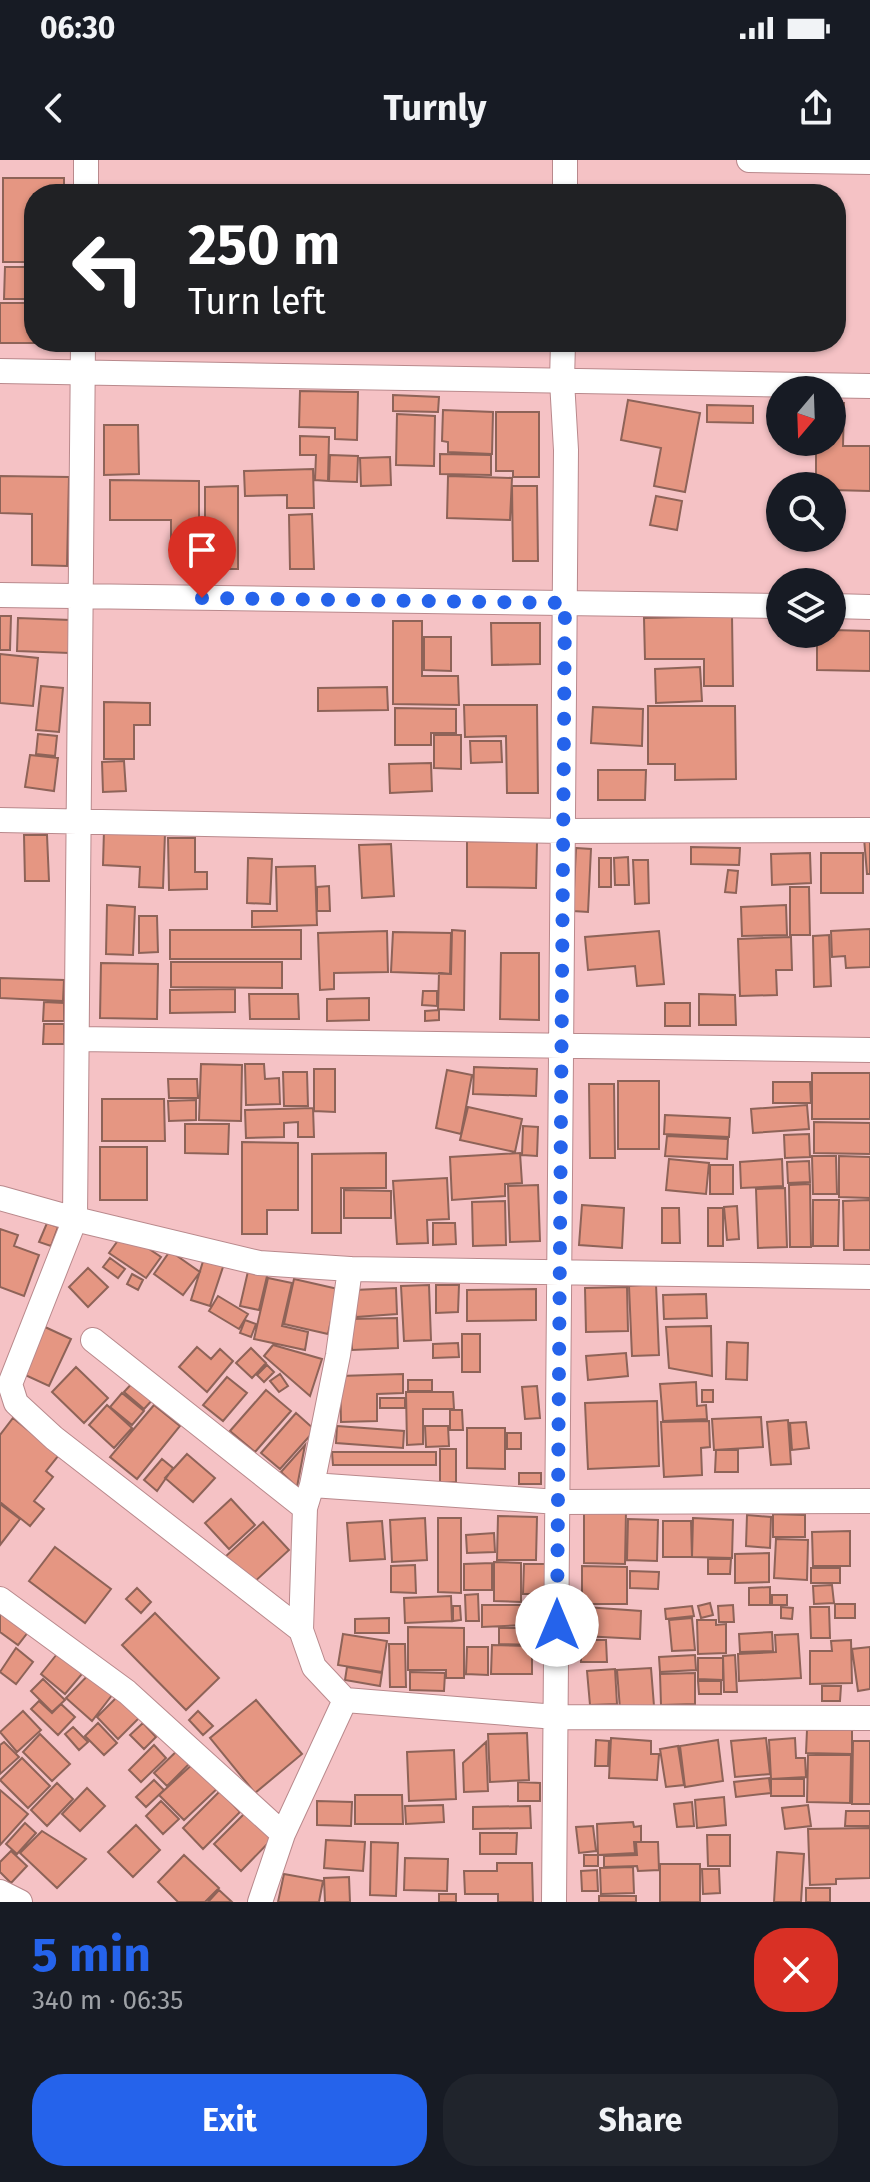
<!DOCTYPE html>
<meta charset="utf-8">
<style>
body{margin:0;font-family:"Fira Sans",sans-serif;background:#20242c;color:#f1f3f6;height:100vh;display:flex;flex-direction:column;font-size:30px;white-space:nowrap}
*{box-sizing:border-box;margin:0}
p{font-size:26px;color:#9ea1a6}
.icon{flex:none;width:44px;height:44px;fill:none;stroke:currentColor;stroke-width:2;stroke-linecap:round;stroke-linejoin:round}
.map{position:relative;height:1742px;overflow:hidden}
.side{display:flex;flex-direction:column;background:#171b24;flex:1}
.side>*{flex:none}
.top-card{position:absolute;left:24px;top:24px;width:822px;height:168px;border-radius:32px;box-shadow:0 2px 6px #0004;background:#202124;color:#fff;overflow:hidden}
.needle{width:52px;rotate:199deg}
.tools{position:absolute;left:766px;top:216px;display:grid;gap:16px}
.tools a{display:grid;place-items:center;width:80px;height:80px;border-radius:50%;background:#171b24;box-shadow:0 2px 6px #0004;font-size:40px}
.pin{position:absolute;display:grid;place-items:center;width:68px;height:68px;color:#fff;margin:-82px -34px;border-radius:50% 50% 50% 0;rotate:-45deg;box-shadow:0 0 8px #0007}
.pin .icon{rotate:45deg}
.me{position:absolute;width:88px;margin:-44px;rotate:0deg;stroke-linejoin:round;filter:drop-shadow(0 0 6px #0008)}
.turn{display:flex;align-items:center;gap:28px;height:168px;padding:0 32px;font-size:36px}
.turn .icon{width:104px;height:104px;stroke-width:2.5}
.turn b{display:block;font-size:56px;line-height:68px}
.round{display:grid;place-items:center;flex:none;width:84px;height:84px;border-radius:32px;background:#20242c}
.head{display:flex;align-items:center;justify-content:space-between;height:136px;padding:0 32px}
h1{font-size:48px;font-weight:700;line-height:60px;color:#2563eb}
.cta{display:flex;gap:16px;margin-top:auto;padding:16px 32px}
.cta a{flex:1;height:92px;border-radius:32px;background:#2563eb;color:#fff;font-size:32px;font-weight:700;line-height:92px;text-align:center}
.cta a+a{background:#20242c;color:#f1f3f6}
.status{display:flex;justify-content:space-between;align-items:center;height:56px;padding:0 40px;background:#171b24;direction:ltr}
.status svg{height:22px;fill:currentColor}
header{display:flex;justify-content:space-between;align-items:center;height:104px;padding:0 32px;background:#171b24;font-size:36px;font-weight:700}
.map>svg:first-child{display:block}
</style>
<div class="status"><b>06:30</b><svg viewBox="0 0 49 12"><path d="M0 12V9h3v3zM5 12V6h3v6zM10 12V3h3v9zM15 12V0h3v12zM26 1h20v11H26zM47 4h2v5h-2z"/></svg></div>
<header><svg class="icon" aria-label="back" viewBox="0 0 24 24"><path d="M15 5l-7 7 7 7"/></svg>Turnly<svg class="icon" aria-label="share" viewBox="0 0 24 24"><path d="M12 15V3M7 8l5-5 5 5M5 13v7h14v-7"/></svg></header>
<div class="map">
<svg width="870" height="1742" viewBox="0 0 870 1742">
<rect width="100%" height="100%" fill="#f5c2c5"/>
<!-- building -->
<path fill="#e59682" stroke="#8e6358" stroke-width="2" d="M3,18H64V34H34V102H3Z
M5,107H34V139H4Z
M0,143H34V182L43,183H0Z
M300,231L358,232L357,280L335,279V268L299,267Z
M393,235L439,237L438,252L393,251Z
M628,240L700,253L685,332L654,326L661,288L621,280Z
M832,243H844L843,286H870V331L832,330V326H816V282H832Z
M707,245L753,246V263L707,262Z
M443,250L493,252L492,294L448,292V282L442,281Z
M496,252H539V317H513V311H496Z
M397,254L435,256L434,306L396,305Z
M104,265H138L139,314L104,315Z
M300,276L329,277L328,321L315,320L316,295H300Z
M440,294L491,295V315L440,314Z
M330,295L358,296L357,322L329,321Z
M390,297L391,325L361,326L360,298Z
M313,309L314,348H287V335L245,336L244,311Z
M0,316L69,317L67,406L32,405V354L0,353Z
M448,316L512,318L510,360L447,358Z
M110,320L199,321V401H171V360H110Z
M238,326V409H205V327Z
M512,326H537L538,401H513Z
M656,336L682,341L677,370L650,365Z
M312,354L314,409H290L289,355Z
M0,456H11L10,490H0Z
M732,456L733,526H704V499H645L644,458Z
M18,458L70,460L69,493L17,491Z
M393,461H422V516H458L459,545L393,544Z
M491,463H540V504L492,505Z
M832,470L870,471V511L817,510V474H832Z
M424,477H451V511L424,510Z
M0,494L38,498L33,546L0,543Z
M700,507L702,541L656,543L655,509Z
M41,526L63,528L59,572L36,570Z
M387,527L388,550L318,551V528Z
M104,542L150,543V565H134V599H104Z
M464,545H537L538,633H507L506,576L465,577Z
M648,546H735L736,619L675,620V604H648Z
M593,547L643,549L642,586L591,583Z
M395,548L456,549V573H431V585H395Z
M38,574L57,576L55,596L36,594Z
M434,575H461V609L434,608Z
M470,581H501L502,602L471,603Z
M30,595L58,598L54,631L25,627Z
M124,601L126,631L103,632L102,602Z
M431,603L432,631L390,633L389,604Z
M598,610H646L645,640H598Z
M104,670L165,673L163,728L139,727L140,707L103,705Z
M24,675H47L49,721H25Z
M168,678H195V712H207V729L169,730Z
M864,678H870V714H867Z
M467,681L537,682L536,728L467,727Z
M391,684L394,736L362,738L359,685Z
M691,687L740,688L739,705L691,704Z
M576,688L591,689L588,752L573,751Z
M810,693L811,723L772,725L771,694Z
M821,693H863V733H821Z
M628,697L629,725H615L614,698Z
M248,698L272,699L270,744L247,743Z
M599,698H611V727H599Z
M633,700H648L649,743L635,744Z
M315,706L317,765L252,767V751H277L276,707Z
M728,710L738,711L736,733L725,732Z
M329,726L330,751H317V727Z
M790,727H809L810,775H790Z
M107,745L135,747L133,795L106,794Z
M786,745L787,775L742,776L741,747Z
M139,756H157L158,792L139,793Z
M870,769V807L846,808L845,796L832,797L831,771Z
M170,770H301V799H170Z
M452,770L465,771L464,850L438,849L439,813L451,814Z
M387,771L388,812L334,813V829L320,830L318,773Z
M659,771L664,824L637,826L635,806L588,810L585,777Z
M393,772L451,773L450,814L391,812Z
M829,775L831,826L814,827L813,776Z
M791,777L792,810H776L777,835L740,836L738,779Z
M501,793H539V860L500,859Z
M171,802H282V828L171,827Z
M101,803L158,804L157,859L100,858Z
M0,818L64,820L63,841L0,838Z
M235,829V852L170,853V830Z
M423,831H437V846L422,845Z
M249,834H298L299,859H250Z
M699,834L735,835L736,865H699Z
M369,838V860L327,861V839Z
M44,842L64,843V861H43Z
M665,843H690V866H665Z
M439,850V860L425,861V851Z
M44,864H64V884H43Z
M201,904L242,905L241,961L199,960Z
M245,904H264L265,919L279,918L280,944L246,945Z
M474,907L537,909L536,936L473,934Z
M314,909H335V952L314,951Z
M447,910L472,915L461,974L436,968Z
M283,912H307L308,946H284Z
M812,913H870V959H812Z
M168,919H197L198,938H169Z
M618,921H659V989H618Z
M773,922H810L811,943H773Z
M589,924H614L615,998H590Z
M102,939H164L165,981H102Z
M196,940V960L169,961L168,941Z
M807,945L809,969L753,973L751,949Z
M468,947L522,959L515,992L460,980Z
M313,948L314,977H298V962L284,963V977L246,978L245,950Z
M665,955L730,958L729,977L664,974Z
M814,962L870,963V994L814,993Z
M185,964H229L228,994L185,993Z
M523,966L538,967L537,996L522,995Z
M809,974L810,997L785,998L784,975Z
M667,976L728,979L727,999L665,996Z
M242,982L298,983V1050H267V1074H242Z
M100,987H147V1040H100Z
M386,993V1028H341V1073H312V994Z
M520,993L522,1023L505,1024V1036L452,1040L450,997Z
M812,996H836L837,1034H813Z
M839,996L870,997V1038L839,1037Z
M669,999L709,1003L706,1034L666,1030Z
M782,999L783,1026L741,1028L740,1002Z
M809,1001L810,1022L788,1023L787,1002Z
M710,1005H733V1034H710Z
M447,1018L449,1059L427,1060L428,1083L397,1084L393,1021Z
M810,1024L811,1087H790L789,1025Z
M538,1025L540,1081L510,1082L508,1026Z
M785,1028L787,1087L758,1088L756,1029Z
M344,1030L391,1031V1058H344Z
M813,1040H839L838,1086H813Z
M870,1040V1090H844L843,1041Z
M505,1041L506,1085L473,1086L472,1042Z
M582,1045L624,1048L622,1088L579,1085Z
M737,1046L739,1079L727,1080L724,1047Z
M662,1048H679L680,1083H662Z
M708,1048H723V1086H708Z
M47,1063L58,1067L51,1086L39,1082Z
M433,1063H455L456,1084L433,1085Z
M0,1069L18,1075L14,1086L39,1095L24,1136L0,1127Z
M124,1072L161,1097L146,1118L109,1093Z
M170,1091L200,1112L183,1135L154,1114Z
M205,1095L225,1101L210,1146L191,1140Z
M110,1098L125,1109L118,1118L103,1107Z
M249,1107L268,1112L259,1150L240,1146Z
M88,1108L108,1127L88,1147L69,1127Z
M132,1114L143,1120L138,1130L127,1124Z
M268,1118L292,1123L282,1166L308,1172L305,1190L254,1179Z
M294,1119L338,1129L328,1174L284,1164Z
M656,1124L659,1195L632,1196L629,1126Z
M429,1125L431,1180L404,1181L401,1126Z
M436,1125H459L458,1152L436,1153Z
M627,1127L628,1171L586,1172L585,1128Z
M396,1128L397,1154L356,1157L355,1130Z
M536,1129V1160L467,1161V1130Z
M706,1134L707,1158L664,1159L663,1135Z
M218,1136L248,1154L239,1169L209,1151Z
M397,1158L398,1188L352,1190L351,1159Z
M245,1160L256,1164L251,1177L240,1173Z
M711,1166L712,1216L669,1208L666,1167Z
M45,1167L71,1179L49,1226L23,1214Z
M462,1174H480V1212H462Z
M727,1182L748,1183L747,1220L726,1219Z
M458,1183L459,1197L433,1198V1184Z
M273,1185L322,1199L310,1236L264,1196Z
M197,1187L211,1199L220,1189L233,1201L207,1232L179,1207Z
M251,1188L266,1203L252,1218L236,1203Z
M626,1193L628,1216L588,1220L586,1196Z
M267,1205L274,1212L264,1222L257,1215Z
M76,1207L108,1238L84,1263L52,1232Z
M280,1214L288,1226L279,1232L270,1221Z
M403,1214V1233L377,1234V1261L341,1262L340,1216Z
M227,1217L247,1233L223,1261L203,1245Z
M136,1219L155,1237L144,1249L124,1232Z
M408,1220H432V1231H408Z
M696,1222L697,1246L706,1245L707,1259L663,1261L660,1224Z
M537,1226L540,1258L525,1259L522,1227Z
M266,1230L291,1251L255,1292L230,1271Z
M702,1230H713V1242H702Z
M406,1232H453L454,1249H423V1284L407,1285Z
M122,1233L144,1251L132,1265L110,1247Z
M380,1238H405V1248H380Z
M657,1241L659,1306L588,1309L585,1243Z
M107,1245L132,1268L114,1288L89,1265Z
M154,1245L180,1266L137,1319L110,1297Z
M450,1250H462L463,1270H450Z
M296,1253L315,1270L280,1309L261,1293Z
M761,1257L763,1287L714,1290L712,1259Z
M13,1258L59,1295L46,1311L53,1317L34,1341L44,1349L30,1366L0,1342V1275Z
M788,1260L791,1304L771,1305L767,1262Z
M709,1261L710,1287L701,1288L702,1315L664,1317L661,1262Z
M806,1262L809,1288L792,1290L790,1263Z
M337,1266L404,1271L403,1288L336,1283Z
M425,1266H448L449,1286L426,1287Z
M467,1268H505V1309L467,1308Z
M507,1273H521V1289H507Z
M305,1285L297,1327L281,1312Z
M440,1289H456V1322L440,1323Z
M716,1290H738V1312H715Z
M332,1292H436V1305H333Z
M187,1294L215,1318L193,1342L165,1318Z
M162,1299L173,1308L157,1331L144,1320Z
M519,1313H541V1324H519Z
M231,1339L255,1365L229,1389L205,1363Z
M0,1344L20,1359L0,1385Z
M584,1350L626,1351L625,1404L584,1403Z
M773,1354L805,1355V1377H773Z
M747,1355L771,1357L770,1388L746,1386Z
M498,1356L537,1357L536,1400H497Z
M425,1358L427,1400L392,1402L390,1360Z
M438,1358H461V1433L438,1432Z
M693,1358L733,1360L732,1398L692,1397Z
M628,1359L658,1360L657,1401L627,1400Z
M382,1361L385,1399L350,1401L347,1363Z
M663,1361H691L692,1397H663Z
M263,1362L289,1390L251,1425L225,1397Z
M850,1371V1406H813L812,1372Z
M494,1373L495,1392L467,1393L466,1375Z
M776,1379L808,1380L807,1420L774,1418Z
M55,1387L111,1429L85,1463L29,1421Z
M769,1393V1422L735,1423V1394Z
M708,1399H731L730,1414H708Z
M494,1402L521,1403V1442L494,1441Z
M492,1403V1430H464V1404Z
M524,1404H547V1434H523Z
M415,1405L416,1433L391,1432V1406Z
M582,1406L627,1407V1444H582Z
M811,1408H840V1423H811Z
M630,1411L659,1412L658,1429L630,1428Z
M832,1425L834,1443L814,1444L813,1426Z
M770,1427V1445H749V1428Z
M137,1428L151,1442L141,1453L126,1439Z
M478,1434L479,1461H466L465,1435Z
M772,1435H787V1445H772Z
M451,1436L452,1461L405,1463L404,1438Z
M0,1443L32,1467L18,1485L0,1472Z
M710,1443L713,1455L701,1458L698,1446Z
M835,1444H855V1458H835Z
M482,1445H525V1465L482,1467Z
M733,1445L734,1462H719L718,1446Z
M453,1446H460L461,1460L453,1461Z
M692,1446L694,1456L666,1459L665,1449Z
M585,1447L641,1451L640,1479L583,1476Z
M781,1447L793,1448L792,1459L781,1458Z
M810,1447H829L830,1478H811Z
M155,1453L219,1518L186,1550L122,1485Z
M389,1458V1473H355V1459Z
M692,1458L695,1490L672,1491L669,1460Z
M697,1460H716V1465L726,1464V1493L698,1494Z
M408,1467L464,1468V1518H446V1510H408Z
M499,1468H537V1485L499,1484Z
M772,1472L773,1491L740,1492L739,1474Z
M343,1474L387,1481L382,1512L338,1505Z
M798,1474L801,1518L739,1521L738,1494L776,1492L775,1475Z
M581,1480H606L607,1502H581Z
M851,1480L852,1523L810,1524V1491H832L831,1481Z
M389,1484H405L406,1527H390Z
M492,1485L532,1486V1514H491Z
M467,1487H488V1515L466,1514Z
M870,1487V1529L858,1531L852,1489Z
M16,1488L33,1502L16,1524L0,1512Z
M61,1489L87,1508L65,1534L41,1514Z
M695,1495L696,1510L660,1512L659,1497Z
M735,1495L737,1532H724L723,1496Z
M698,1498H723V1520L698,1519Z
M347,1507L382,1513L380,1526L345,1520Z
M651,1508L654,1546L620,1549L617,1510Z
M615,1509L617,1544L590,1545L587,1511Z
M92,1511L116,1530L92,1561L66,1538Z
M410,1512L445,1513L444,1531L410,1530Z
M695,1513V1544L661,1545L660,1514Z
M43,1519L65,1540L52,1552L31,1531Z
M698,1521H721V1534H699Z
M822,1526H841L840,1541H822Z
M122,1532L143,1554L118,1579L97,1557Z
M256,1540L302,1594L255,1633L210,1578Z
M39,1541L52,1553L61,1544L75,1557L58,1575L31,1549Z
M23,1551L41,1570L17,1592L0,1572Z
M198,1551L213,1566L203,1575L189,1560Z
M98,1563L117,1583L104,1595L85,1576Z
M143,1563L156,1577L144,1589L130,1575Z
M73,1567L88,1582L79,1590L65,1574Z
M807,1570H852V1594L806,1593Z
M527,1573L529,1620L490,1622L488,1574Z
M40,1574L70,1604L52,1621L23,1592Z
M611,1578L651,1581V1594H659L657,1620L609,1618Z
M766,1578L770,1614L735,1617L731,1581Z
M795,1578L796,1598H805L806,1617L771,1619L769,1580Z
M596,1580L609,1581L608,1606H595Z
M718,1580L723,1621L685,1627L680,1586Z
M853,1581H870V1644H852Z
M4,1582L19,1597L0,1614V1585Z
M486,1582L488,1631L464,1632L463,1603Z
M154,1585L166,1598L141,1622L129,1610Z
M182,1586L194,1599L167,1626L154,1613Z
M678,1586L684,1625L666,1627L660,1589Z
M454,1590L456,1639L409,1641L407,1592Z
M808,1595H851L850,1643L807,1642Z
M22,1598L50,1626L28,1648L0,1620Z
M196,1601L220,1626L184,1660L159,1635Z
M769,1618L771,1633L736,1637L734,1622Z
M771,1619H804V1636H771Z
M154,1620L164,1630L146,1647L136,1637Z
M518,1622L540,1623V1641H518Z
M57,1623L73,1639L47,1666L31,1650Z
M87,1628L105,1646L80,1671L62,1654Z
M0,1630L28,1654L0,1685Z
M220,1631L240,1652L203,1689L183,1668Z
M355,1635H402L403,1664H355Z
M724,1637L726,1665L697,1668L695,1640Z
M161,1641L179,1659L163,1674L146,1656Z
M317,1641L352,1642L351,1666L317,1665Z
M692,1642L694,1666L677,1667L674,1644Z
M443,1645L444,1662L406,1664L405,1646Z
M808,1645L811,1666L785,1669L782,1648Z
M530,1646L531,1668L473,1669V1647Z
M247,1651L274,1677L241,1711L214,1684Z
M846,1651H870V1666H845Z
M633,1662L634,1667L641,1666V1682H634L635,1693L598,1695L597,1664Z
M25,1663L36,1673L17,1694L6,1684Z
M136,1665L160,1690L133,1717L108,1692Z
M593,1666L596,1691L579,1693L576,1667Z
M870,1668V1718L836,1719V1724L810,1725L808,1669Z
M42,1671L86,1699L57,1728L20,1693Z
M480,1673H517L516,1694H480Z
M707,1675H730V1706H708Z
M326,1680L365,1682L363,1711L324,1708Z
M371,1682L398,1683L396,1736L370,1735Z
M636,1682H658L659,1710L638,1711L637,1706L604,1707V1696L637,1695Z
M11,1691L27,1706L11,1723L0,1712V1702Z
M777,1692L804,1694L801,1742H774Z
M184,1695L219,1728L205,1742H178L158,1722Z
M584,1695H598V1706H584Z
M405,1698L448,1699L447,1731L404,1730Z
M497,1703H532L533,1742H498V1734H465L464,1711H497Z
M660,1704H700V1742H660Z
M633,1707L634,1733L601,1734L600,1708Z
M702,1709H719L720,1733L703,1734Z
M597,1710L598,1731H582L581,1711Z
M284,1714L323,1721L319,1742H278Z
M349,1717L350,1742H325L324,1718Z
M806,1728H830V1742H806Z
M219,1730L232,1742H208Z
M439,1734H456V1742H439Z
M599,1736H636V1742H599Z"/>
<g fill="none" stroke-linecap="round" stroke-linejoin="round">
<defs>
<path id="minor" d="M749,0L870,2
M86,34V0
M565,34V0
M83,182L75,1059L10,1224L16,1243L54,1278L301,1470
M0,211L870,226
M0,435L780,446
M832,446L870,447
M0,660L563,671L870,670
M78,879L870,890
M0,1038L75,1059L259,1103L350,1109L870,1117
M350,1109L338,1195L312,1325L305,1348L301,1470L314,1507L345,1540L556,1557L870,1558
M93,1180L305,1348
M312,1325L558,1342L870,1341
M0,1439L127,1532L283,1674
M0,1732L20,1742
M260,1742L283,1674L345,1540
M554,1742L566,290L562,221L563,182"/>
</defs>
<!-- minor casing -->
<use href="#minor" stroke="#b9898c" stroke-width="26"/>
<!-- minor -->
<use href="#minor" stroke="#fff" stroke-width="24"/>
</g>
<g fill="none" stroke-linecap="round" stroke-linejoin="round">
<!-- route -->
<path stroke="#2563eb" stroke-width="14" stroke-dasharray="0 25.2" d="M202,438L565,443L557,1465"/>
</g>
</svg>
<div class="tools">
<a><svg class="needle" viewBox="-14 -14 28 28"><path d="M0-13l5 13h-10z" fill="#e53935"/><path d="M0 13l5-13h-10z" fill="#9ea1a6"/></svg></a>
<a><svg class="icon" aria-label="search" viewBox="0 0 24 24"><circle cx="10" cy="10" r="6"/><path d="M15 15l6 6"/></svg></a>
<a><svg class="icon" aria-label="layers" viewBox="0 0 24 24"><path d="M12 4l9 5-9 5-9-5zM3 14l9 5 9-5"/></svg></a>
</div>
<div class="pin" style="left:202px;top:438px;background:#d93025"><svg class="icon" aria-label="arrive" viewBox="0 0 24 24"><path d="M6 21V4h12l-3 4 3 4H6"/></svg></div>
<svg class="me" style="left:557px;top:1465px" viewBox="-20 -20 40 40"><circle r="19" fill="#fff"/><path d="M0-13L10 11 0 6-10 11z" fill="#2563eb"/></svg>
<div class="top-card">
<div class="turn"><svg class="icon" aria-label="left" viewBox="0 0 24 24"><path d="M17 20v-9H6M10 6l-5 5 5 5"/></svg><div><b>250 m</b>Turn left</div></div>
</div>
</div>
<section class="side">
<div class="head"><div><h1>5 min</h1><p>340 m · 06:35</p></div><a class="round" style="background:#d93025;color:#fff"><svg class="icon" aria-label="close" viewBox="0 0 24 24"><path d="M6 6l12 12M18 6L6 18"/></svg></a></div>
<div class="cta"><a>Exit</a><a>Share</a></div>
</section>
